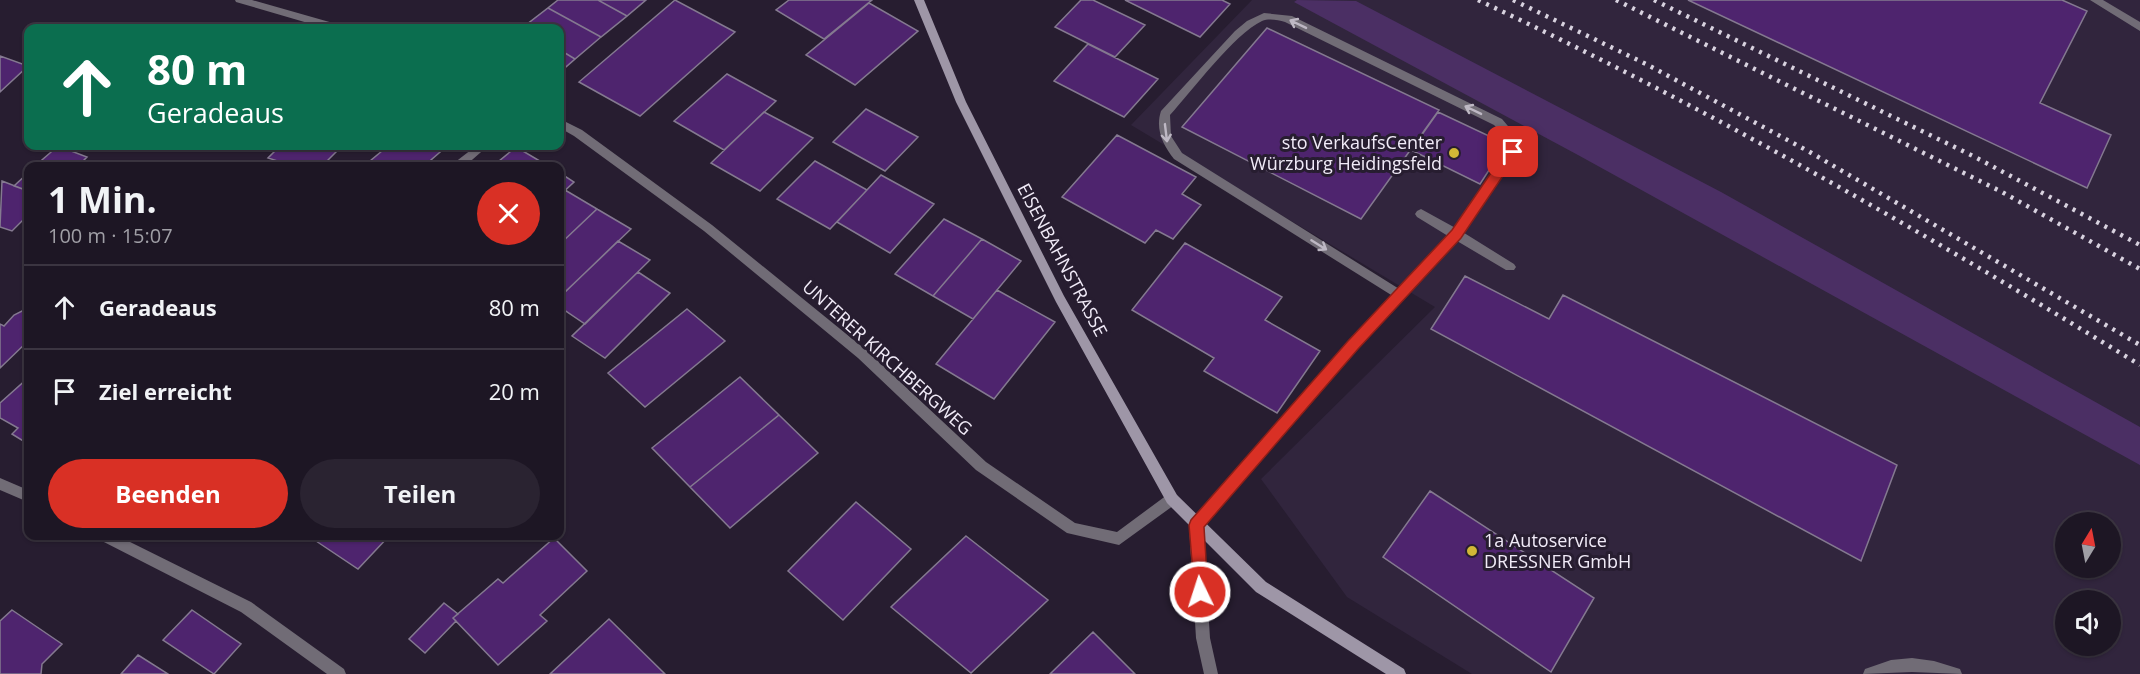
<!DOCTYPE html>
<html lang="de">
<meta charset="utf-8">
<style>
body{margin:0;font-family:"Open Sans",sans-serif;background:#2a2331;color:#f1f3f6;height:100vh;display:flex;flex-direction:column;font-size:22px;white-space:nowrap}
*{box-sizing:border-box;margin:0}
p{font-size:20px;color:#a09fa6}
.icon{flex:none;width:33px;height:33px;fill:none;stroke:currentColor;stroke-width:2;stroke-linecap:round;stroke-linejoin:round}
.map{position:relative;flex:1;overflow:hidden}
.sheet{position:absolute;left:24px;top:162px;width:540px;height:378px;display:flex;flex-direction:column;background:#1d1624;border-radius:12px;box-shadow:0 2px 4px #0004,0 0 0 2px #3b3541}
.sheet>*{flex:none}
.hud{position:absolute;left:24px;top:24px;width:540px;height:126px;border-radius:12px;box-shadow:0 2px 4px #0004,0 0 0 2px #3b3541;background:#0b6e4f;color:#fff;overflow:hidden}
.needle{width:39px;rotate:10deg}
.tools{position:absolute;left:2055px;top:512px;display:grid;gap:12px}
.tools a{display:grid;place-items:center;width:66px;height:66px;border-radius:50%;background:#1d1624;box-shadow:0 2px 4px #0004,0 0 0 2px #3b3541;font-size:30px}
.pin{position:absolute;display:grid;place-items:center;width:51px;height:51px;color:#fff;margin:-26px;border-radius:12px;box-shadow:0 3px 9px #0006}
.me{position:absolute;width:66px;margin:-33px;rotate:356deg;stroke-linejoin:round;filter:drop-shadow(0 0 4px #0008)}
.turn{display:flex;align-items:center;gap:21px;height:126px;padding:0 24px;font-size:27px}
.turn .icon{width:78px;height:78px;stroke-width:2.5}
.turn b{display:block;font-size:42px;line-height:51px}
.round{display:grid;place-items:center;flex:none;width:63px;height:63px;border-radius:32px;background:#2a2331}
.head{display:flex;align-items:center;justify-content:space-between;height:102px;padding:0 24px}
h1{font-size:36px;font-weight:700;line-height:45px}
.cta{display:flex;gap:12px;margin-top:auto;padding:12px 24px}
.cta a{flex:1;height:69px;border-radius:36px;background:#d93025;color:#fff;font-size:24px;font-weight:700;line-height:69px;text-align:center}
.cta a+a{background:#2a2331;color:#f1f3f6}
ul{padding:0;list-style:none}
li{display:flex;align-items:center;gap:18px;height:84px;padding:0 24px;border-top:2px solid #3b3541}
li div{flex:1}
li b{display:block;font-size:22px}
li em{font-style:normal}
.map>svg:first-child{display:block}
</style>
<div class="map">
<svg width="2140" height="674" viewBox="0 0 2140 674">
<rect width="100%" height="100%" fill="#271d30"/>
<!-- built -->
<path fill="#31253d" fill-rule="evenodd" d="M1252,0H2140V674H1472L1347,597L1261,479L1435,307L1131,125ZM2066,522H2110V567H2066ZM2066,600H2110V645H2066Z"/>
<!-- green -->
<path fill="#4b2f64" d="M1297,0L1356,1L1721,192L2140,427V465L1578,155L1294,2Z"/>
<!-- building -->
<path fill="#4e246e" stroke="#847990" stroke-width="1.5" d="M558,0H598L627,16L601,37L548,8Z
M598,0H646L627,16Z
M675,0L735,32L640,116L579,82Z
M789,0H872L824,39L776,10Z
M1081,0H1093L1145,25L1115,57L1055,27Z
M1125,0H1222L1230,4L1200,37Z
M1688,0H2062L2087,11L2040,103L2111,135L2087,188Z
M869,3L918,31L855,85L806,55Z
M548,8L601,37L575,59L560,50V28H522Z
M1267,28L1439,110L1361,219L1182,127Z
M1088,44L1158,79L1124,117L1054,81Z
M560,50L575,59L560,72Z
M0,56L28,66L0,92Z
M727,74L776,101L724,150L674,121Z
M866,109L918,137L885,171L833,142Z
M764,112L813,138L760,191L711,163Z
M1438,112L1506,144L1480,184L1411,150Z
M1117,135L1196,177L1182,194L1201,205L1173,239L1156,230L1145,243L1062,197Z
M58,146L87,157L78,166H35Z
M280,146H342L322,166H293L268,158Z
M388,146H447L424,166H364Z
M516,147L545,164L542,166H493Z
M815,161L867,190L830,229L777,199Z
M28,173V191L14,186Z
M560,173L574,182L560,195Z
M881,175L934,204L890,253L837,222Z
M2,181L28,191V215L12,231L0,227Z
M565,190L597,209L560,244V195Z
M597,209L631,229L566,291L560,286V244Z
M944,219L982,239L933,296L895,274Z
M982,239L1021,261L973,319L933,296Z
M618,241L650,260L585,324L560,307V297Z
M1185,243L1282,297L1265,320L1320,351L1277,413L1204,371L1214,358L1132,310Z
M638,272L670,293L605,358L572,336Z
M1465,276L1549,319L1563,295L1897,465L1861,561L1431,329Z
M997,290L1055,322L994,399L936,364Z
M28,308V341L0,368V324L4,326L14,315Z
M687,309L725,341L645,407L608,373Z
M740,377L779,415L690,487L652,448Z
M28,378V444L12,434L18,428L0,418V403Z
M779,415L818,453L730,528L690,487Z
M1430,491L1594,598L1551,672L1383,557Z
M856,502L911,549L843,620L788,571Z
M321,536H389L358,569L316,541Z
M966,536L1048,600L971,673L891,607Z
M554,538L587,571L540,615L547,621L498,665L453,618L498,579L503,583Z
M444,603L458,614L453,618L456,621L425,653L409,639Z
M12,610L62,644L42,664L41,674H0V621Z
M192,610L241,644L214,674L163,640Z
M609,619L665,674H550Z
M1093,632L1135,674H1050Z
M138,655L168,674H121Z"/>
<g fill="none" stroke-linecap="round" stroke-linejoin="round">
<!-- lane -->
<path fill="#716c76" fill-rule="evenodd" d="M2090,0H2103L2140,22V31Z
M1264,13L1292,16L1502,119L1519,139L1517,155L1461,237H1453L1451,234L1453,231L1508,151L1509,140L1494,125L1285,22C1278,20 1269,18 1262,21C1234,34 1192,91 1170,115L1171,136L1182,153L1404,292L1406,295L1404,298H1396L1174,159C1163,145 1155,129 1161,111L1235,31L1247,21Z
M476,146H488L465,166H453L454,163Z
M1912,658L1934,661L1960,669L1962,674L1912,672L1863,674L1865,669L1891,660Z"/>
<!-- street -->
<path fill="#716c76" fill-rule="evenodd" d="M235,0H252L340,25L341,28H325L236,2Z
M560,119L582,130L712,225L866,350L986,462L1075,523L1117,532L1167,495L1172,493L1177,495L1179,499L1177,503L1119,545L1067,533L976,470L858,358L704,231L574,136L560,128Z
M1421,209L1461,231L1514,264L1516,267L1514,270H1506L1457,241L1357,349L1203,527L1210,638L1218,674H1204L1196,638L1189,525L1191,521L1349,341L1448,236L1417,217L1415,214L1417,211Z
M0,478L28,490V502L0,490Z
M98,536H118L251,602L344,669L346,674H327L241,612L100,540Z"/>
<!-- secondary -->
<path fill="#9e96a7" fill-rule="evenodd" d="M914,0H924L966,102L1064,296L1177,495L1266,582L1404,669L1406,674H1386L1256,592L1167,503L1056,302L956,102Z"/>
<!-- rail -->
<path stroke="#d8d2df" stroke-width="4.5" stroke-dasharray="3 6" stroke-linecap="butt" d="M1478,0C1707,107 1925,233 2140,365
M1513,0L1646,64L1808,151L2140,345
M1616,0L2002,192L2140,269
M1654,0L1975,157L2140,245"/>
</g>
<!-- one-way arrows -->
<defs><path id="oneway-shaft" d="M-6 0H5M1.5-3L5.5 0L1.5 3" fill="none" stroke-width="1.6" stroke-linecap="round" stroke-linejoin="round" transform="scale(1.5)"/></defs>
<g stroke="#beb8c4">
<use href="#oneway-shaft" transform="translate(1298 24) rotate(-154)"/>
<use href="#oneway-shaft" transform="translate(1473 110) rotate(-154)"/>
<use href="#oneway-shaft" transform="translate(1166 133) rotate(83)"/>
<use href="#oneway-shaft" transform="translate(1319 245) rotate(32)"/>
</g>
<!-- route -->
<path fill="#d93025" stroke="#8d1f18" stroke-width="1.5" d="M1513,147L1517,148V155L1461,238L1358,349L1204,527L1208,592L1206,598L1200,600L1195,598L1189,525L1191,520L1348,341L1452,230L1508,148Z"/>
<!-- markers -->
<g fill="#d1b736" stroke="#271d30" stroke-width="2">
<circle cx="1454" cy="153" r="6"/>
<circle cx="1472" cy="551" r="6"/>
</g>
<g text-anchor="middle" stroke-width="6" stroke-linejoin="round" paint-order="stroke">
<!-- poi labels -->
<g font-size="18" fill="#f1ebf8" stroke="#271d30" text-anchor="end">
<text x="1442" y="149">sto VerkaufsCenter<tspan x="1442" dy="21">Würzburg Heidingsfeld</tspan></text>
<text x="1484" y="547" text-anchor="start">1a Autoservice<tspan x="1484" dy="21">DRESSNER GmbH</tspan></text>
</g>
<!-- street labels -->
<g font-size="18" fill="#f1ebf8" stroke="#271d30">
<text transform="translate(1062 260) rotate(62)" y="6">EISENBAHNSTRASSE</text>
<text transform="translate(887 358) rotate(42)" y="6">UNTERER KIRCHBERGWEG</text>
</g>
</g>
</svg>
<div class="tools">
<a><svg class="needle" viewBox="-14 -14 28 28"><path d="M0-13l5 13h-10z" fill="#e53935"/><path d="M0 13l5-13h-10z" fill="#a09fa6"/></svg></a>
<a><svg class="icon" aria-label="sound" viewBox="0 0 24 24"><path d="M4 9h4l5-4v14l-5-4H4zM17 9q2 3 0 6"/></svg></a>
</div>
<div class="pin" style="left:1513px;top:152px;background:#d93025"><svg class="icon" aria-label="arrive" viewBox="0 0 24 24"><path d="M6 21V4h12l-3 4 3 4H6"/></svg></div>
<svg class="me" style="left:1200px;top:592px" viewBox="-20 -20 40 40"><circle r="17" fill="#d93025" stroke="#fff" stroke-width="3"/><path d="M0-11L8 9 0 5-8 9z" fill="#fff"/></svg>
<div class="hud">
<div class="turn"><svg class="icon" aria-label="ahead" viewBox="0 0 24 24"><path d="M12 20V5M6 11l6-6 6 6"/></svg><div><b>80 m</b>Geradeaus</div></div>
</div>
<section class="sheet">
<div class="head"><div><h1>1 Min.</h1><p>100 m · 15:07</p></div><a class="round" style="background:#d93025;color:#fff"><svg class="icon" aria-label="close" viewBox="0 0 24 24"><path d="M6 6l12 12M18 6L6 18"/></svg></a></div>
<ul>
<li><svg class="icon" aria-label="ahead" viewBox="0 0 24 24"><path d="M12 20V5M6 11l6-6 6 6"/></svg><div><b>Geradeaus</b></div><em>80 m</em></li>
<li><svg class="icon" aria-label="arrive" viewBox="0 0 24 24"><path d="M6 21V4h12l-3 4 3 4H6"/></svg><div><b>Ziel erreicht</b></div><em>20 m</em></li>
</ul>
<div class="cta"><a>Beenden</a><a>Teilen</a></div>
</section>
</div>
